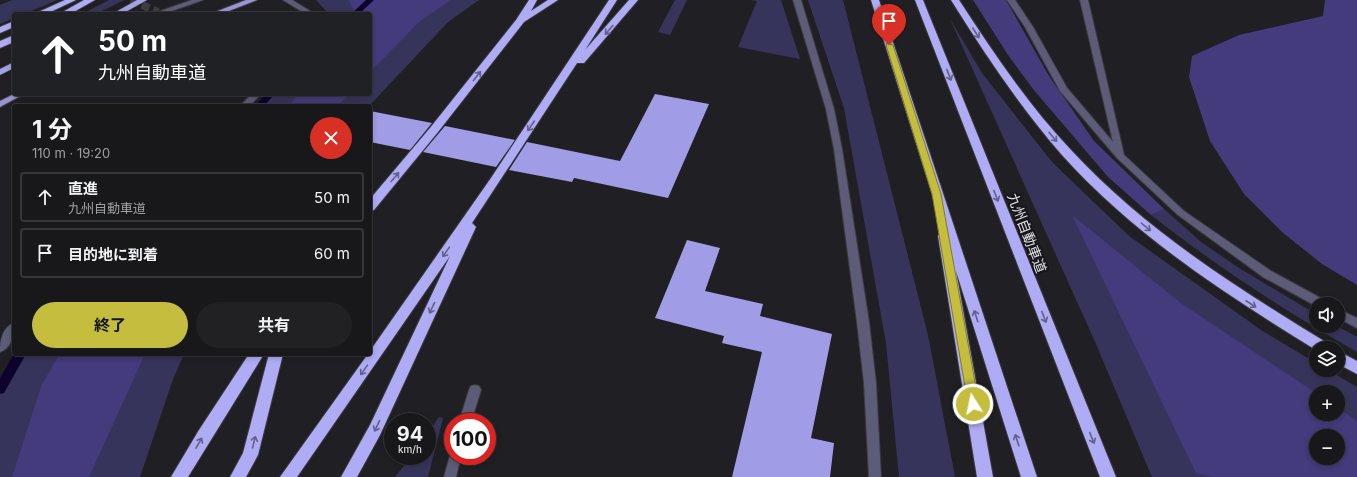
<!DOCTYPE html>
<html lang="ja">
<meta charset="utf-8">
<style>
body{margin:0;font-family:Inter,"Noto Sans JP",sans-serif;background:#212124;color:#f1f3f6;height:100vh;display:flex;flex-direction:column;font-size:15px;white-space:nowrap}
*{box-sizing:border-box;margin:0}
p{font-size:13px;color:#9fa0a3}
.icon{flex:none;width:22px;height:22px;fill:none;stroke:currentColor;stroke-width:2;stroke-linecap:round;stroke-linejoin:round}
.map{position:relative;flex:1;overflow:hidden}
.details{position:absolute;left:12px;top:104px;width:360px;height:252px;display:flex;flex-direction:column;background:#18181b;border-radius:4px;box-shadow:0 2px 6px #0003,0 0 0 1px #36373a}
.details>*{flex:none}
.hud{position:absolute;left:12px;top:12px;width:360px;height:84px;border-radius:4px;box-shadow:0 2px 6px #0003,0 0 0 1px #36373a;background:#202124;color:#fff;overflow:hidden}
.fabs{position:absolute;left:1309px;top:297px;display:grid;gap:8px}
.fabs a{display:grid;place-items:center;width:36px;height:36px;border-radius:50%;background:#18181b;box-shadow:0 2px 6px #0003,0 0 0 1px #36373a;font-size:20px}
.speed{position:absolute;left:384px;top:413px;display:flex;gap:8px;font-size:20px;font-weight:700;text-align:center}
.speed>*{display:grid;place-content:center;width:52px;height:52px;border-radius:50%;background:#18181b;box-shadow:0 2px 6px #0003,0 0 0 1px #36373a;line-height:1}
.speed small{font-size:10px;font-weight:400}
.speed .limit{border:6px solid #d22;background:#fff;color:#111}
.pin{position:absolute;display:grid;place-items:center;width:34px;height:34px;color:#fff;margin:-41px -17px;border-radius:50% 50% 50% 0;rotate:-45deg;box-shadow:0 0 4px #0007}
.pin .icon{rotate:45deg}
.me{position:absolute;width:44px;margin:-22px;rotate:350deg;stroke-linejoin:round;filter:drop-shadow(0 0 3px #0008)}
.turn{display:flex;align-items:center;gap:14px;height:84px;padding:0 20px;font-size:18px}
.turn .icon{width:52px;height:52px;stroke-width:2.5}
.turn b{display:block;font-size:28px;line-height:34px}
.round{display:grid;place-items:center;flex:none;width:42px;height:42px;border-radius:21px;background:#212124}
.summary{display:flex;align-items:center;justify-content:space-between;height:68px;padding:0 20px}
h1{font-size:24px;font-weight:700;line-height:30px}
.primary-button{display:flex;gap:8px;margin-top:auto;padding:8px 20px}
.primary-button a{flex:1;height:46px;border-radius:24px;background:#c4bd3e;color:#111;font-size:16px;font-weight:700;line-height:46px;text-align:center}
.primary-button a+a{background:#212124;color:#f1f3f6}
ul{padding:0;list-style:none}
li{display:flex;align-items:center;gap:12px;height:50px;margin:0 8px 6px;padding:0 12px;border:2px solid #36373a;border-radius:4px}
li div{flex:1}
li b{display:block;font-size:15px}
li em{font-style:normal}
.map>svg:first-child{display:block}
</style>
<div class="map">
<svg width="1357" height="477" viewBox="0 0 1357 477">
<rect width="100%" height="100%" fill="#202024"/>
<!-- green -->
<path fill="#37345c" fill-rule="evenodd" d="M12,0H57L24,14H14V18L0,24V5Z
M109,0H124L96,14H82Z
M316,0H479L448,22L369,106H256L269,94H370V14H329Z
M675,0H687L670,35L658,32Z
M750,0H781L800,59L738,47L757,1Z
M808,0H843L928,335L955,477H899L886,343L844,108Z
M950,19L982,73L1052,162L1129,236L1261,330L1316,363V370H1328L1357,387V477H1152L1096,344ZM1316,392H1338V414H1316ZM1316,436H1338V458H1316Z
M1164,209L1201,242L1239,268L1316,314V326H1337L1357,337V352C1285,311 1216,266 1151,215Z
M16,354H184L173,379L140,477H0V380Z
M439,417L443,418L428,477H395L412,456H427V435Z"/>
<!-- forest -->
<path fill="#433b7b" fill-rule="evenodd" d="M451,0L420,21L370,72V14H356L349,0Z
M973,0H1006L1049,76L1094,141L1164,209L1151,215L1108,177L1033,89L1008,55Z
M1325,0H1357V285L1322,264L1282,232L1244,194L1210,141L1189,77L1192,56L1239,35L1323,16Z
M300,94H349L337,106H288Z
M1072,215L1182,304L1316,393V414H1338V408L1357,421V477H1213L1196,473ZM1316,436H1338V458H1316Z
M60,354H145L89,477H12L42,384Z"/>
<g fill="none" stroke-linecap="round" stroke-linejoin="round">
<!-- stream -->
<path fill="#0d022d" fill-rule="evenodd" d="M366,0H374L359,14H351Z
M266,94H275L264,106H255Z
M14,354H26L4,393L0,394V378Z"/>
</g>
<!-- building -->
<path fill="#a09ce5" d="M655,94L709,104L668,198L574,178L572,182L509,170L527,142L620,161Z
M370,111L432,123L410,150L370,142Z
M445,126L515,140L496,167L423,152Z
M687,240L720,248L705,291L763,304L760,316L832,334L811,438L834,443L830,477H732L762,352L722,343L724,336L655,318Z"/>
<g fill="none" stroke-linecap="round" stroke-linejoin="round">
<!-- minor-tunnel -->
<path stroke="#3d3d41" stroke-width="8" stroke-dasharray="8 4" stroke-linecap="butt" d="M131,0L158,12"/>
<defs>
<path id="service" d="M793,0H801L834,109L842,149L869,322L876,383L881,477H869L864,383L857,322L834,149L826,109Z
M475,385L479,386L481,390L471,422H459L469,390L471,386Z
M453,451V456H461L456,477H444L451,452Z"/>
<path id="minor" d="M192,0H203L163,14H152Z
M283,0H292L315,14H306Z
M1007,0H1015L1033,27L1067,88L1113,142L1080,0H1088L1124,155L1184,211L1271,271L1326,301L1327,304H1316V306L1263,277L1178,215L1117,158L1060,91L1025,27Z
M252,94H261L249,106H240Z
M1338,309L1357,318V328L1338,318Z
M14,323C14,334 12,348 0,352C0,341 2,328 14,323Z"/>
<path id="primary" d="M246,0H257L221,14H210Z
M14,94H24L0,107V101Z"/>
<path id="trunk" d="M137,0H147L122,14H112Z
M14,62V68L0,75V69Z"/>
<path id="motorway" d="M65,0H76L46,14H34Z
M84,0H95L70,14H59Z
M529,0H537L531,11L548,0H558L524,22L438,132L374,210L370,211V199L430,128L516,20Z
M609,0H617L585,50L629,0H638L584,63H577L472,223L476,227L380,435L357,477H341L370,425L450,256L297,477H280L368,354H370V351L491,178Z
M871,0H879L1037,477H1021L956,271L993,477H977L938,236L940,233L944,232Z
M915,0H923L1116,477H1100Z
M951,0H959C993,52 1028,105 1071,150C1145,230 1237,288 1329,344L1331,348H1316V350C1225,294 1134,235 1062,155C1020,107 985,54 951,0Z
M14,21V27L0,33V27Z
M14,35V42L0,48V41Z
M1338,351L1357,361V374L1338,364Z
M249,354H264L188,477H171L199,430Z
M269,354H283L258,455L246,477H230L243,453Z"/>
</defs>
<!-- service casing -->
<use href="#service" stroke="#3b3b3f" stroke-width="2"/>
<!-- minor casing -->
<use href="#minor" stroke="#3b3b3f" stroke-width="2"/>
<!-- primary casing -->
<use href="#primary" stroke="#3b3b3f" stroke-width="2"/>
<!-- trunk casing -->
<use href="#trunk" stroke="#3b3b3f" stroke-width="1"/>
<!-- motorway casing -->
<use href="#motorway" stroke="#3b3b3f" stroke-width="2"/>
<!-- service -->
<use href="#service" fill="#5c5b78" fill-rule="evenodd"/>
<!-- minor -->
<use href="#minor" fill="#5c5b78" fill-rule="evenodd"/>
<!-- primary -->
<use href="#primary" fill="#9794d1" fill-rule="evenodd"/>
<!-- trunk -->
<use href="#trunk" fill="#a3a0e3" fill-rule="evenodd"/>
<!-- motorway -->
<use href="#motorway" fill="#afabf5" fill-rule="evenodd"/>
</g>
<!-- one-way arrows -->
<defs><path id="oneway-shaft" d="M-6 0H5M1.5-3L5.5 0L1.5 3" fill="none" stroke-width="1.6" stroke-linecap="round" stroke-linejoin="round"/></defs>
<g stroke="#636188">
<use href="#oneway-shaft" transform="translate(609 30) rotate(131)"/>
<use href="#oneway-shaft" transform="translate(976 33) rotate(57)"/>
<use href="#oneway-shaft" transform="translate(949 75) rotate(69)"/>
<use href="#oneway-shaft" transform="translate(477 76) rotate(-52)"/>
<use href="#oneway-shaft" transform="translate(531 126) rotate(124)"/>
<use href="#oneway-shaft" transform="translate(1053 137) rotate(50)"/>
<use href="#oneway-shaft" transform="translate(395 177) rotate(-50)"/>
<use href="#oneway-shaft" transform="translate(996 196) rotate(69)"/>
<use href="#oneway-shaft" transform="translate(1146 227) rotate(40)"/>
<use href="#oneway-shaft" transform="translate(446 252) rotate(125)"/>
<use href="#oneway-shaft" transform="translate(1251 304) rotate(33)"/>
<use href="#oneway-shaft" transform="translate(432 308) rotate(115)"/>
<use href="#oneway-shaft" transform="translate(976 316) rotate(-108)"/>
<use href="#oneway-shaft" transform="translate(1044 317) rotate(69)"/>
<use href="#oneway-shaft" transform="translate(364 370) rotate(125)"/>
<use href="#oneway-shaft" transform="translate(377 426) rotate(116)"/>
<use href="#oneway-shaft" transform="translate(1092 438) rotate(68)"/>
<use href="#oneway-shaft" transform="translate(1017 440) rotate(-108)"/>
<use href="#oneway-shaft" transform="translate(254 442) rotate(-76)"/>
<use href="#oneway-shaft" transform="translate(199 443) rotate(-60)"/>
</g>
<!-- route -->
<path fill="#c4bd3e" stroke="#7f7b28" d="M887,43L893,45L941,194L979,404L977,408L973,409L969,408L968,404L932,194L886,45Z"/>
<g text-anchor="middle" stroke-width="4" stroke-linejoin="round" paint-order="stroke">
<!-- street labels -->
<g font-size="14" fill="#e0e0e3" stroke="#17171b">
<text transform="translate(1027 233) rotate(69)" y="5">九州自動車道</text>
</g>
</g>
</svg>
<div class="fabs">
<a><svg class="icon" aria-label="sound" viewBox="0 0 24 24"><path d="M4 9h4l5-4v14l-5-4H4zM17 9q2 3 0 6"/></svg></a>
<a><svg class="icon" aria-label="layers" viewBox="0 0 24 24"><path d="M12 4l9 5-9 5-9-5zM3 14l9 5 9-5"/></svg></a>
<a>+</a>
<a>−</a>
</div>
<div class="speed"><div>94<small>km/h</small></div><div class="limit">100</div></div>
<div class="pin" style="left:889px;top:45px;background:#d93025"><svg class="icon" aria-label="arrive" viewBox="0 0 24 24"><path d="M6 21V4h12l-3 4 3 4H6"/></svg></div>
<svg class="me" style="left:973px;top:404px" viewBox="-20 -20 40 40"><circle r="17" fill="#c4bd3e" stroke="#fff" stroke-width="3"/><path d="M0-11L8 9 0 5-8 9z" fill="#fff"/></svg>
<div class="hud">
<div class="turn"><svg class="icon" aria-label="ahead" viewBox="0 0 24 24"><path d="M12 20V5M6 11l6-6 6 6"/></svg><div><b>50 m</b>九州自動車道</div></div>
</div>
<section class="details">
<div class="summary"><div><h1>1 分</h1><p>110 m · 19:20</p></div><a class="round" style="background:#d93025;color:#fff"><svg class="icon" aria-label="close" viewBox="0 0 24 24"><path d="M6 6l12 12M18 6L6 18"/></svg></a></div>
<ul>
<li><svg class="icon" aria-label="ahead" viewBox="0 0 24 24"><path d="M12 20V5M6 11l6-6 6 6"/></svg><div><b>直進</b><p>九州自動車道</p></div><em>50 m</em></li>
<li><svg class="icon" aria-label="arrive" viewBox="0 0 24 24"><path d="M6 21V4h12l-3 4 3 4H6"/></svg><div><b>目的地に到着</b></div><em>60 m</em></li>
</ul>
<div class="primary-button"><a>終了</a><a>共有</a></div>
</section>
</div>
